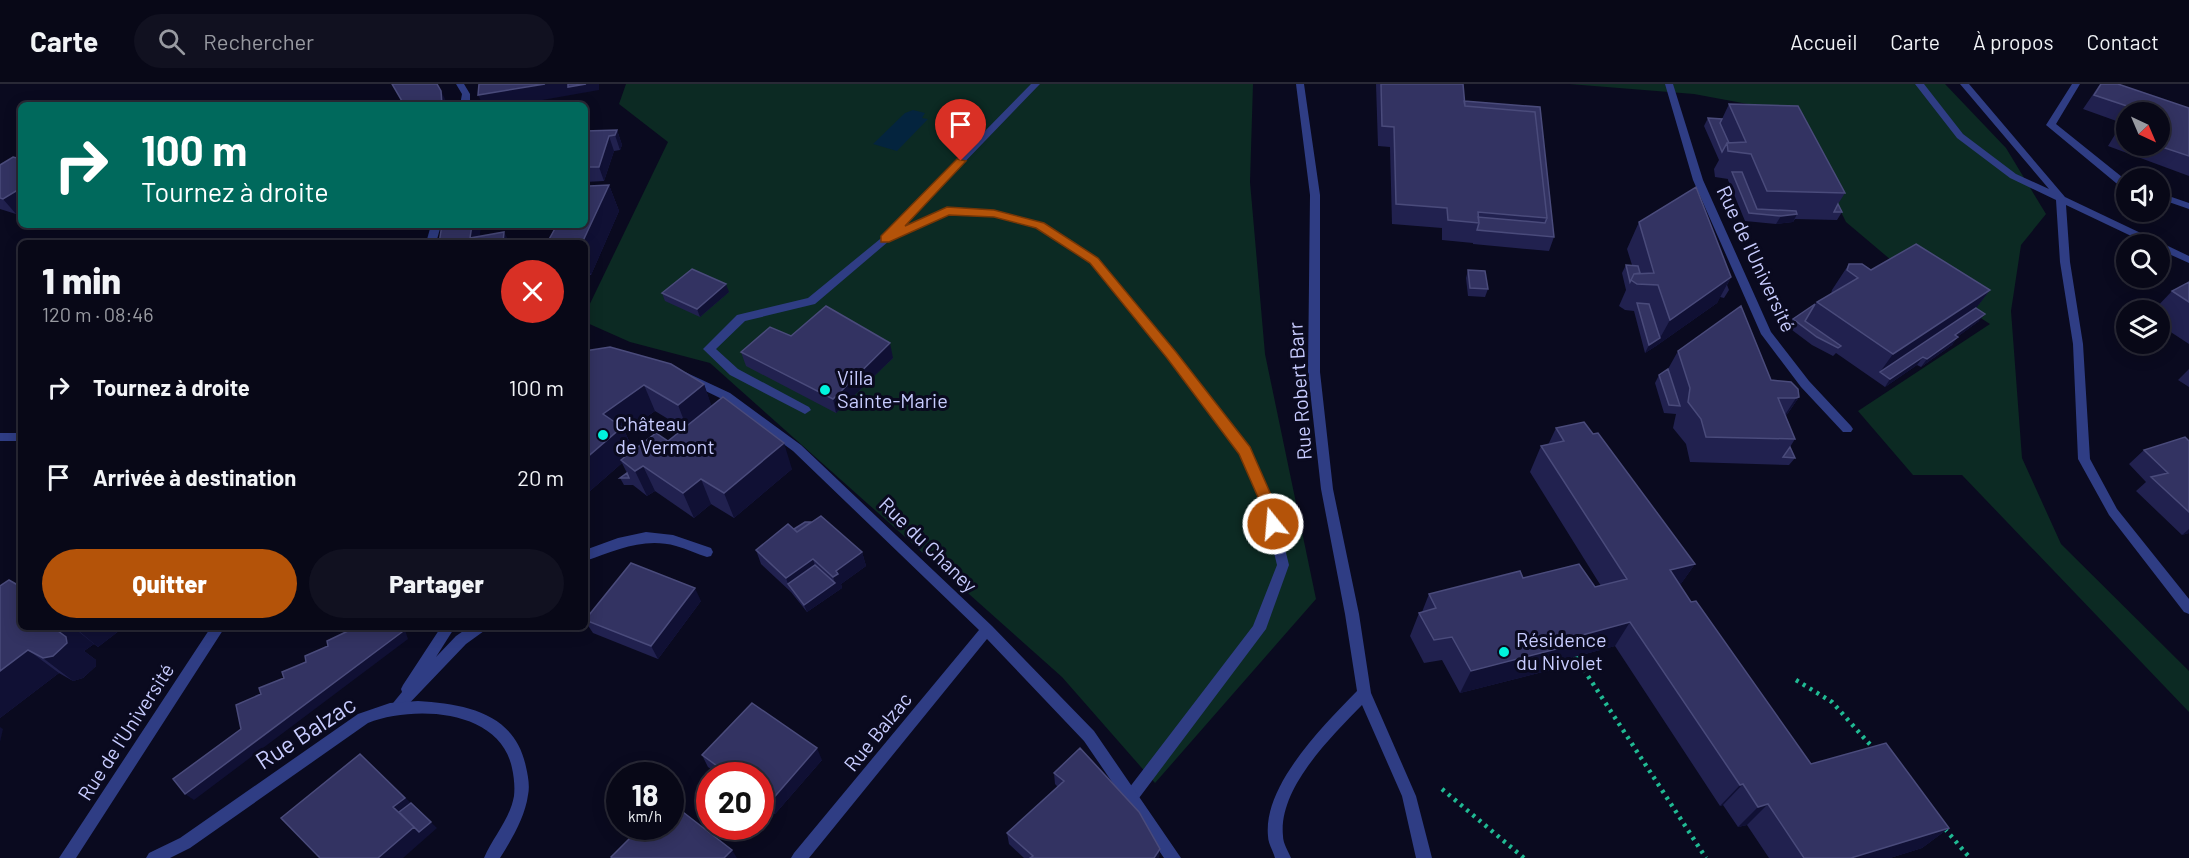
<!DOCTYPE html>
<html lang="fr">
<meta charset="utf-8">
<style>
body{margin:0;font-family:Barlow,sans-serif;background:#111120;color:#f1f3f6;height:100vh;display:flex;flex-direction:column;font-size:22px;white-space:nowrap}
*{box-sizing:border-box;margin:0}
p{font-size:20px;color:#989aa1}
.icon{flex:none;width:33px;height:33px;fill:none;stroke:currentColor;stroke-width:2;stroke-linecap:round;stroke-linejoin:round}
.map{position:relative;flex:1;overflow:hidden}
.details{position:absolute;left:18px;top:156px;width:570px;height:390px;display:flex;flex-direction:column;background:#080817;border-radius:9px;box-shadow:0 3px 15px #0003,0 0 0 2px #292936}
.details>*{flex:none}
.guide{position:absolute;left:18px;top:18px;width:570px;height:126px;border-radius:9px;box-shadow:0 3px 15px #0003,0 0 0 2px #292936;background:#00695c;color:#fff;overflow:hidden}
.needle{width:39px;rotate:136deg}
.tools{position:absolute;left:2116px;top:18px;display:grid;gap:12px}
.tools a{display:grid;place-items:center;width:54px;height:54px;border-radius:50%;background:#080817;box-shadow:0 3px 15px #0003,0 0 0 2px #292936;font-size:30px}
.speed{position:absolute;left:606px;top:678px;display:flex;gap:12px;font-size:30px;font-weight:700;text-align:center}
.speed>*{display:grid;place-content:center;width:78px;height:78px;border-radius:50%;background:#080817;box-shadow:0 3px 15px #0003,0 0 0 2px #292936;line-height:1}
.speed small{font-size:15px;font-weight:400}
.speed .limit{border:9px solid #d22;background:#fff;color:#111}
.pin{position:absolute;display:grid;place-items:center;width:51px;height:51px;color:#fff;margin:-62px -26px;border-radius:50% 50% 50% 0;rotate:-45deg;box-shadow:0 0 6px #0007}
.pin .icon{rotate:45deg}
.me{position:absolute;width:66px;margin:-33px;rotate:343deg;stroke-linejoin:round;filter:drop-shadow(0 0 4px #0008)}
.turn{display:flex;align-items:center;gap:21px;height:126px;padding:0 24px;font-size:27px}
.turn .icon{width:78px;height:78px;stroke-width:2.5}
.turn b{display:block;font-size:42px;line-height:51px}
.round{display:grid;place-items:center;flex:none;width:63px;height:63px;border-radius:32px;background:#111120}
.overview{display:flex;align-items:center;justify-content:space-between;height:102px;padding:0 24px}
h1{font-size:36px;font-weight:800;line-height:45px}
.button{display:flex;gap:12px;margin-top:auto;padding:12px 24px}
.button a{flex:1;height:69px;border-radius:36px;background:#b45309;color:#fff;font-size:24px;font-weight:800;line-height:69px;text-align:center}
.button a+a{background:#111120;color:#f1f3f6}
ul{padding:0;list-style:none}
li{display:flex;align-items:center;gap:18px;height:90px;padding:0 24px}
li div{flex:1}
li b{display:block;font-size:22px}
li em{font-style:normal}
header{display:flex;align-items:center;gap:36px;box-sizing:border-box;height:84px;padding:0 30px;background:#080817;border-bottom:2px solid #292936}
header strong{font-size:28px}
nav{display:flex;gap:33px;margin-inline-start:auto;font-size:21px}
.search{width:420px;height:54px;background:#111120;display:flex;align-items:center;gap:15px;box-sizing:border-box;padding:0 21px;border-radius:33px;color:#989aa1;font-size:22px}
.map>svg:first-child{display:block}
</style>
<header>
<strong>Carte</strong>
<div class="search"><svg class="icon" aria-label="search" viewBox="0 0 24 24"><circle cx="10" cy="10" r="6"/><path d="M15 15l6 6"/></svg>Rechercher</div>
<nav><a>Accueil</a><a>Carte</a><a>À propos</a><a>Contact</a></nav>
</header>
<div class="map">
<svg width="2189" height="774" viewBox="0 0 2189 774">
<rect width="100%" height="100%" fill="#0a0a1f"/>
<!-- green -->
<path fill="#0c2a23" d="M626,0H1253L1250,98L1265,270L1316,515L1155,699L1062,593L710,279L630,258L585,238V230L668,58L619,20Z
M1569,0H1945L2006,64L2046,130L2021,161L2011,227L2022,374L2061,460L2189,587V628L1962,391H1913L1858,327L1990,240L1891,176L1846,138L1791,28L1694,10Z"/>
<!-- water -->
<path fill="#04243e" d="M913,26L925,29L922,34L928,35L897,67L873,60L905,29Z"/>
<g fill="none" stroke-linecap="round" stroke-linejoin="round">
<!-- path -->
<path stroke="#20bb94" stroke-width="4.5" stroke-dasharray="3 5" stroke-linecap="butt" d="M1575,572L1706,774
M1796,596L1832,618L1874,665
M1442,705L1524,774
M1945,745L1970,774"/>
<!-- lane -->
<path fill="#2f3d84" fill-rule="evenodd" d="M1031,0H1040L902,143L947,124L994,127L1044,140L1098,175L1176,268L1249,364L1274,420L1289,481L1266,545L1136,718L1131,720L1126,718L1124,713L1126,708L1253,542L1277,481L1262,420L1240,369L1168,274L1090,179L1037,144L994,133L948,130L889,157L815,220L745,237L716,265L738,285L809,323L811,326L805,330L730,291L703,265L737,231L808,214L885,151L886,148Z
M2072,0H2080L2056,40L2127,97V103L2116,99L2046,41Z
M2160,109L2189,119V125L2160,115Z
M646,448L673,451L711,464L713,468L711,472L707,473C697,470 687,465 676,462C643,453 616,467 585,477V466L618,454Z
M441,543H455L436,573L456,552L469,543H486L484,547L466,560L401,628L396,630L391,628L389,624L402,608L401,605L403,601Z"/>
<!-- street -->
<path fill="#2f3d84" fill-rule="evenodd" d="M456,0H464L470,10V21H460L462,10Z
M1296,0H1304L1320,111V288L1333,405L1359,530L1371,609L1416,712L1432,774H1416L1402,712L1362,621C1332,652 1278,704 1283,752C1283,759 1288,767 1291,774H1275C1273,767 1268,759 1268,752C1263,701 1324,641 1357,607L1345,530L1321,405L1308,288L1310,111Z
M1665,0H1673L1703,96L1771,248L1809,297L1851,342L1853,345L1851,348H1843L1801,303L1761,250L1693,96Z
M1915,0H1924L1963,50L2016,90L2049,105L1960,0H1969L2065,113L2189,172V179L2160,166V160H2148L2066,121L2070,178L2083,260L2090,375L2117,425L2189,515V530L2184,528L2109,431L2078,375L2073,260L2060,178L2056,116L2010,94L1957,54Z
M431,141H441L436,159H426Z
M685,288L730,309L801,361L992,542L1094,647L1181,774H1164L1084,657L987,555L809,774H791L794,769L979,546L793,367L722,315L681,295L679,292L681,289Z
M0,349H21V357H0Z
M211,543H225L76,774H59Z
M418,617C466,620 515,629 526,683C528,692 530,702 528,711C525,733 512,755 500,774H484C493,753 510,735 514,712C515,703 514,693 512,684C500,625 414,621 368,639L190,764L170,774H146L149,769L180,754L358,630L390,619Z"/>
</g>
<!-- wall -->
<path fill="#21214f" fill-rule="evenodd" d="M1376,0H1463L1464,17L1540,23L1554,153L1549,167L1473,160V159L1442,156V144L1392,140L1390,63L1378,62Z
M2100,0H2118L2189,24V92L2108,62L2122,39L2083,25ZM2127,28H2160V62H2127Z
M1729,20L1845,109L1838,120L1842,128L1837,136L1795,135L1793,138L1776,140L1745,137L1728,96V95L1715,93L1714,85L1719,76L1704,42L1708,34L1722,35Z
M617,46L622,61L620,66L614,67L604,97L585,98V47Z
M21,75V127L16,130L0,125V81Z
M609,101L619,127L591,191H585V159Z
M1639,138L1731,193L1727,201L1729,206L1724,214L1720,213L1717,219L1656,262L1645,269L1634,227L1625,226L1619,222L1626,206L1622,189L1626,181H1632L1627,165Z
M1849,180L1871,186L1990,206L1976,224L1979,237L1957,253L1952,261L1921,283L1917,281L1885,303L1836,269L1833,272L1812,261L1788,243L1793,235L1815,220L1817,218L1831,210L1832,206Z
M1468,186L1488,205L1485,213L1468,212L1466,194Z
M2189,198V260L2160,241V226H2154L2172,207Z
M729,208L700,233L665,217L662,209Z
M791,252L893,274L836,329L746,282L741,268Z
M585,267L704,300L711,322L792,385L734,434L711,420L694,434L655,407L647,412L633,401H624L620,394L627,389L622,379L590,407L585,404ZM655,327L683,344L668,357L633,366L625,348Z
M1678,267L1771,296L1799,313L1786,332L1795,355L1790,363L1795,374L1789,381L1690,378L1686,360L1673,344L1676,330L1664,329L1655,299L1659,291L1668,285Z
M2189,285V303L2178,296Z
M1556,344L1695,480L1680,501L1691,518L1811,680L1949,744L1922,764L1890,774H1769L1747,741L1738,743L1723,721L1720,722L1615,562L1559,577L1554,585L1460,609L1442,576L1424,579L1410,552L1419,529L1422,528L1429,510L1523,494L1595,503L1601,502L1530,388L1541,362L1548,361Z
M2189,357V449L2182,451L2136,407L2146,398L2129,380L2144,366Z
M794,445L862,468L866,482L841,500L842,504L807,528L791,508L761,480L756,466Z
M16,500L21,543H124L98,563L94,560L84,567L96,576V582L83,594L73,597L59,589L0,634Z
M701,517L658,575L593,549L585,537Z
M702,671L822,676L775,730L760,719V692H721L708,683Z
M1054,689L1159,774H1024L1009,760L1007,749L1058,703L1055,700Z"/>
<!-- shaded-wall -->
<path fill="#101034" d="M545,0H599V6L514,21H483L478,11Z
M441,7L445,15L446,21H442Z
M617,46L622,61L620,66L615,51Z
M609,52L614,67L604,97L599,83Z
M609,101L619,127L591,191L585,177V159H582Z
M21,104V127L16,130L3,115Z
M1797,130L1793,138L1776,140L1781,132Z
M472,141H481L479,159L470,154Z
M504,148L510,159H503Z
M1731,193L1717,219L1656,262L1645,269L1649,261L1660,254L1670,236Z
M726,200L729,208L700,233L697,225Z
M1990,206L1970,232L1880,288L1893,270Z
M1985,230L1979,237L1949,259L1955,251Z
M1958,253L1952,261L1921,283L1927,275Z
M890,259L893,274L836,329L833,315Z
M1923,273L1917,281L1885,303L1890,295Z
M704,300L713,326L688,347L678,321Z
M644,301L655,327L625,348L634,368L621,376L622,379L590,407L585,398V375L603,330Z
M1799,313L1781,339L1779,340L1796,314Z
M784,359L792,385L734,434L724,409Z
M643,382L655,407L647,412L635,387Z
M701,395L711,420L694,434L683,409Z
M2189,445V449L2182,451Z
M862,468L866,482L841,500L842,504L807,528L804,521L835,499L833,493L836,487Z
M813,475L817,488L788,500L786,494Z
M1695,480L1678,504L1670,486Z
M695,504L701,517L658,575L651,562Z
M1630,538L1615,562L1559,577L1554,585L1460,609L1471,587L1564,556Z
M56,543H73L94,560L84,567L96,576V582L83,594L73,597L43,574L54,544Z
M74,543H124L98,563Z
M401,543H404L408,555L194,716L185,710Z
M28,566L59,589L0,634V587Z
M0,643L3,645L0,658Z
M817,664L822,676L775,730L770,718Z
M360,670L437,744L403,774H378L393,723Z
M1743,700L1723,721L1720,722L1740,701Z
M1768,720L1747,741L1738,743L1758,723Z
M1949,744L1922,764L1890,774H1851Z
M1160,765L1159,774H1154Z
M732,766L737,774H724Z"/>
<!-- building -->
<path fill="#333362" stroke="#4a4b7b" stroke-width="1.5" d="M392,0H437L441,7L442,21H403L402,17Z
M479,0H545L478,11Z
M568,0H586L568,3Z
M1381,0H1463L1465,22L1535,28L1547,134L1478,128L1479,139L1448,136L1447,124L1396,120L1394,43L1382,42Z
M2101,0H2118L2189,24V72L2159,62H2160V28H2131L2133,24L2094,11Z
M1464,17L1540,23L1554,153L1477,146L1479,139L1478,133L1545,139L1547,134L1535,28L1465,22Z
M1729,20L1798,22L1845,109L1767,107L1751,70L1728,67L1727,59L1746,58Z
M1708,34L1722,35L1720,39L1729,59H1727L1722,68Z
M2127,35V50L2119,47Z
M617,46L615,51L609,52L599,83H585V47Z
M13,73L21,75V104L3,115L0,114V81Z
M1732,88H1742L1757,125L1796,127L1797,130L1781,132L1749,129Z
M609,101L582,159H547L557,141H585V106H586L589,102Z
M1696,103L1731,193L1670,236L1658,201L1637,200L1631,196L1634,190L1654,189L1639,138Z
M1838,120L1842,128H1834Z
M442,141H472L470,154L504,148L503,159H439Z
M1916,160L1990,206L1893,270L1817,218L1858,194L1847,186L1849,180H1862L1871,186Z
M1626,181L1638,182L1640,189L1634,190L1630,198Z
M692,185L726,200L697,225L662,209Z
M1468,186L1485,187L1488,205L1470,204Z
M2189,198V218L2172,207Z
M1637,219L1649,220L1660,254L1649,261Z
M1815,220L1805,237L1841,262L1838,264L1817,253L1793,235Z
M826,222L890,259L833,315L741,268L770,243L791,252Z
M1741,222L1771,296L1791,298L1798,305L1799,313L1796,314H1778L1795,355L1706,353L1701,335L1688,318L1690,304L1678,267Z
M1976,224L1985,230L1955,251L1958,253L1927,275L1923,273L1890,295L1880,288Z
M610,263L671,280L704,300L678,321L644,301L603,330L622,343L585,375V267Z
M1668,285L1680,322L1669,321L1659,291Z
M723,313L784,359L724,409L701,395L683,409L643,382L635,387L621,376L656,349L668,357Z
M1584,338L1593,350L1598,349L1695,480L1670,486L1691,518L1696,517L1811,680L1886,659L1949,744L1851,774H1804L1768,720L1758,723L1743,700L1740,701L1630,538L1564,556L1568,562L1471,587L1452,553L1434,556L1419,529L1436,524L1429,510L1520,487L1523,494L1579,480L1595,503L1627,495L1541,362L1564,357L1556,344Z
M2185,353L2189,357V428L2151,393L2168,389L2144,366Z
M1790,363L1795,374L1783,373Z
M627,389L629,394H620Z
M821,432L862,468L836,487L838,490L833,493L813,475L786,494L756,466L788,440L797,448Z
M805,438H811L797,448L794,445Z
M631,479L695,504L651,562L585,536Z
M815,481L835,499L804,521L788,500Z
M9,496L16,500L21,496V543H56L54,544L66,553L67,559L53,572L43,574L28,566L0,587V502Z
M349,543H401L402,548L185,710L173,695L241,645L236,621L261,610L259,604L284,594L282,588L306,578L305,572L328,562L327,557L350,546Z
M752,619L817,664L770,718L760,712V692H731L702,671Z
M1080,664L1139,728L1160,765L1154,774H1030L1033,772L1007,749L1064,697L1054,689Z
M360,670L405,714L393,723L414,743L378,774H320L281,734Z
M670,718L732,766L724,774H612L611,773L642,742H670Z
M411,719L431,738L419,748L399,728Z"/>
<!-- route -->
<path fill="#b45309" stroke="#753606" stroke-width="1.5" d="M957,75L966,77L905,142L947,123L994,126L1044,139L1098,174L1176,268L1250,363L1275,420L1280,440L1278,444H1268L1261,420L1239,370L1167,274L1090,179L1036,144L994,133L949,131L889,158H881V152Z"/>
<!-- markers -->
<g fill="#00f3dd" stroke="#0a0a1f" stroke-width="2">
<circle cx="825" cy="306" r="6"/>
<circle cx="603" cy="351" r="6"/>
<circle cx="1504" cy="568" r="6"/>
</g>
<g text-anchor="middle" stroke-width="6" stroke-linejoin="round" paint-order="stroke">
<!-- street labels -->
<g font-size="20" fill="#c8ccff" stroke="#0a0a1f">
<text transform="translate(1756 175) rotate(65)" y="7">Rue de l'Université</text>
<text transform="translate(1300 307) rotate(-94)" y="7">Rue Robert Barr</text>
<text transform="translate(928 461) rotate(44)" y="7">Rue du Chaney</text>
<text transform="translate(126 648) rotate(-57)" y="7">Rue de l'Université</text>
<text transform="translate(878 648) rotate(-51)" y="7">Rue Balzac</text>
</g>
<!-- poi labels -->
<g font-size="20" fill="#c8ccff" stroke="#0a0a1f" text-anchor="start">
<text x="837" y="301">Villa<tspan x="837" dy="23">Sainte-Marie</tspan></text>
<text x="615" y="347">Château<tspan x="615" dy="23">de Vermont</tspan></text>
<text x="1516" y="563">Résidence<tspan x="1516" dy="23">du Nivolet</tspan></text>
</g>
<!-- near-street labels -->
<g font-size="24" fill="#c8ccff" stroke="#0a0a1f">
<text transform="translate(306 649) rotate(-33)" y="8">Rue Balzac</text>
</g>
</g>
</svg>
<div class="tools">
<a><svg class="needle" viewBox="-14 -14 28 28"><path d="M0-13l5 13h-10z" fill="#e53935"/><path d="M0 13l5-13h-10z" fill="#989aa1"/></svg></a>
<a><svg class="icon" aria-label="sound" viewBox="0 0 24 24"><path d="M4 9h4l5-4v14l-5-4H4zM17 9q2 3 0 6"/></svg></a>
<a><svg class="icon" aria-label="search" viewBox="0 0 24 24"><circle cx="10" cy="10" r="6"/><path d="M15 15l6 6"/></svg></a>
<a><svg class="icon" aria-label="layers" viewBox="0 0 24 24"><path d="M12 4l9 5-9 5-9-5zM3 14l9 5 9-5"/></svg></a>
</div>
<div class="speed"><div>18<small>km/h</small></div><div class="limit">20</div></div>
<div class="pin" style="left:961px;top:77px;background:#d93025"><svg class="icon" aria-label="arrive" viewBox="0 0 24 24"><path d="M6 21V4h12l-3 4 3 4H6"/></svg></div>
<svg class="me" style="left:1273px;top:440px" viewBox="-20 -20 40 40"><circle r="17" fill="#b45309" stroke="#fff" stroke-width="3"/><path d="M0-11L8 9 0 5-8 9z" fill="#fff"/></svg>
<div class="guide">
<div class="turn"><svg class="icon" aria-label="right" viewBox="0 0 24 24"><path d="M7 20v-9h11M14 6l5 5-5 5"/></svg><div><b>100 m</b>Tournez à droite</div></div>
</div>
<section class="details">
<div class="overview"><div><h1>1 min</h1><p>120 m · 08:46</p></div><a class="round" style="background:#d93025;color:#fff"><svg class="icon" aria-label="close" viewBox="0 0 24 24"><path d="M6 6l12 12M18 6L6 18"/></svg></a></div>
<ul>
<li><svg class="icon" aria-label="right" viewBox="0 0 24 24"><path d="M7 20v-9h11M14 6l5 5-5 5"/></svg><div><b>Tournez à droite</b></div><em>100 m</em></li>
<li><svg class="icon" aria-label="arrive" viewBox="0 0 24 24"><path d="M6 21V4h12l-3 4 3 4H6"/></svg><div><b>Arrivée à destination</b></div><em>20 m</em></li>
</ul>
<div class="button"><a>Quitter</a><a>Partager</a></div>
</section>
</div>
